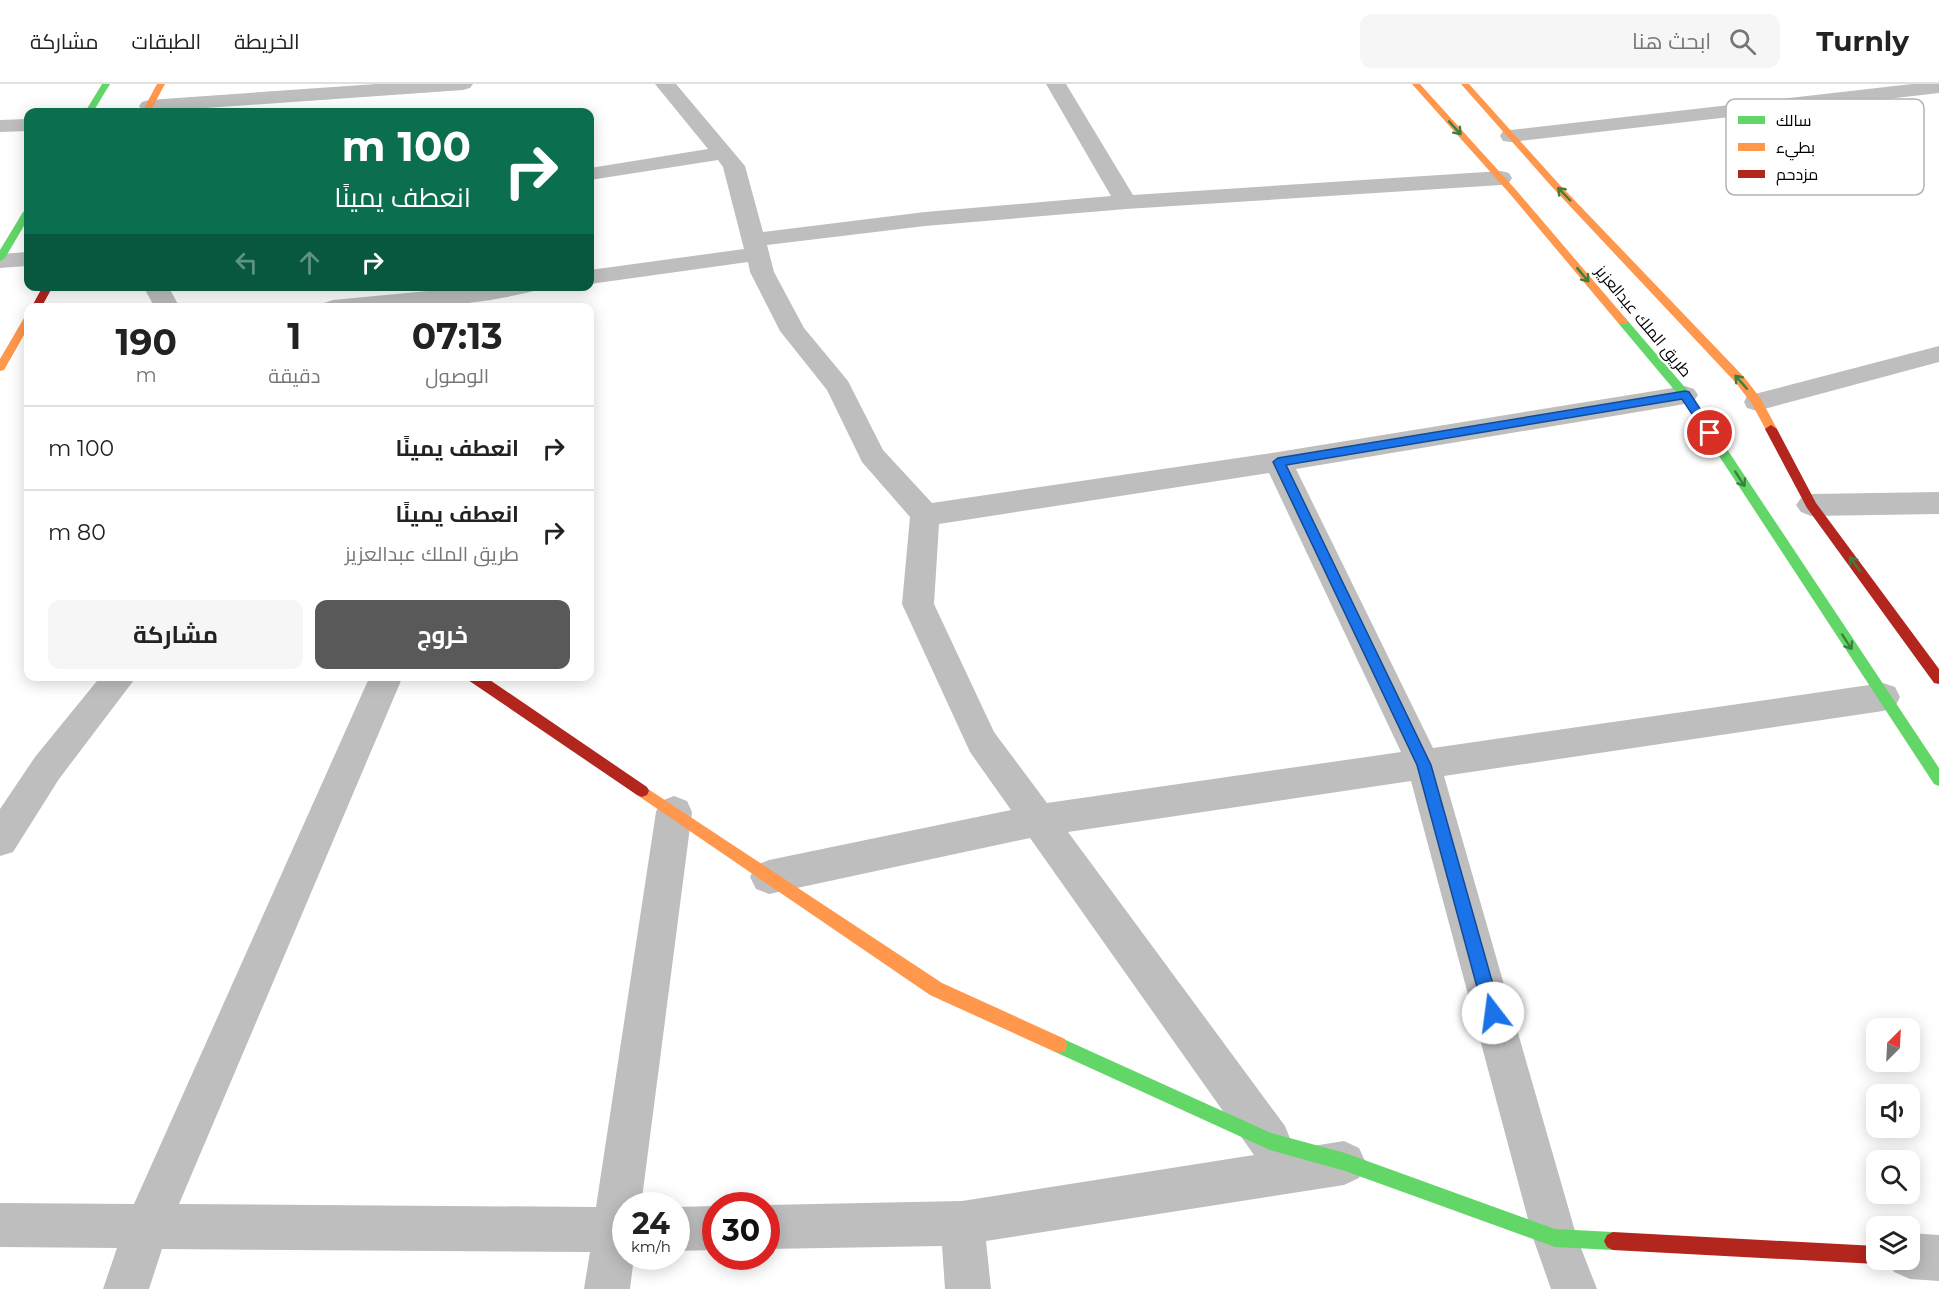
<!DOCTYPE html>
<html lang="ar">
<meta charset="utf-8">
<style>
body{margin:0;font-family:Montserrat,Cairo,sans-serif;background:#f6f6f6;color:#222;direction:rtl;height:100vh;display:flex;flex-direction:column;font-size:22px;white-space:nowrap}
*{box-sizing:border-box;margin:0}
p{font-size:20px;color:#767676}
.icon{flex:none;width:33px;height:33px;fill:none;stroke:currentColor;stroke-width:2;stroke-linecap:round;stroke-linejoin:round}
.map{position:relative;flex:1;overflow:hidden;direction:ltr}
.sheet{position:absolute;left:24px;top:219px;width:570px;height:378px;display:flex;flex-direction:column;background:#fff;border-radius:12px;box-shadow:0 3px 15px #0003;direction:rtl}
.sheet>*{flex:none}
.guide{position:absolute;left:24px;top:24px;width:570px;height:183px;border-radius:12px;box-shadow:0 3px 15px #0003;direction:rtl;background:#0b6e4f;color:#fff;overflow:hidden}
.needle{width:39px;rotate:24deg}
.controls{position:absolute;left:1866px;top:934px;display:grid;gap:12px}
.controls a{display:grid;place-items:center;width:54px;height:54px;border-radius:12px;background:#fff;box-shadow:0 3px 15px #0003;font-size:30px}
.speed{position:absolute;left:612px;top:1108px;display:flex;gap:12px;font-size:30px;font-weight:700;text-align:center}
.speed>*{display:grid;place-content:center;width:78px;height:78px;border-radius:50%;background:#fff;box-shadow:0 3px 15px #0003;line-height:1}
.speed small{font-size:15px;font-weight:400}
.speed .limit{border:9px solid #d22;background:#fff;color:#111}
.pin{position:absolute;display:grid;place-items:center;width:51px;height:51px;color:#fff;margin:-26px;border:3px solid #fff;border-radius:50%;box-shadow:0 2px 6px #0007}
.me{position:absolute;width:66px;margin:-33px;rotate:345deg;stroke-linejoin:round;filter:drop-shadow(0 0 4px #0008)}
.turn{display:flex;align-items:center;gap:21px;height:126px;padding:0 24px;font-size:27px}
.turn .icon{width:78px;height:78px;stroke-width:2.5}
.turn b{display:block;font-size:42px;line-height:51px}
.lanes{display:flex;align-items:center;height:57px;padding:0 24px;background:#0003;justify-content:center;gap:30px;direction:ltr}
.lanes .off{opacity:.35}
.eta{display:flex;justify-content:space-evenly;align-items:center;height:102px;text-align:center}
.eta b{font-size:36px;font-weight:700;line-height:42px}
.button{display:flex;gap:12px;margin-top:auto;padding:12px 24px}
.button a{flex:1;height:69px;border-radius:12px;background:#595959;color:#fff;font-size:24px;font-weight:700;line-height:69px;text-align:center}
.button a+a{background:#f6f6f6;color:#222}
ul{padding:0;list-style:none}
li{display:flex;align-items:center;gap:18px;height:84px;padding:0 24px;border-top:2px solid #e0e0e0}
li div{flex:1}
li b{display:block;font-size:22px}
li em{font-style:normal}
header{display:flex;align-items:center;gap:36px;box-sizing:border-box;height:84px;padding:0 30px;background:#fff;border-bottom:2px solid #e0e0e0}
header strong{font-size:28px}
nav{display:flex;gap:33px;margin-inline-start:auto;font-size:21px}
.search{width:420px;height:54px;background:#f6f6f6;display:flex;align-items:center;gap:15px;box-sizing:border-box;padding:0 21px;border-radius:12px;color:#767676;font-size:22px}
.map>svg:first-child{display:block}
</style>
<header>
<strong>Turnly</strong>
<div class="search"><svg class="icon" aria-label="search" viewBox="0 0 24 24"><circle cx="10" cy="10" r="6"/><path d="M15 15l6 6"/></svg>ابحث هنا</div>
<nav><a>الخريطة</a><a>الطبقات</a><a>مشاركة</a></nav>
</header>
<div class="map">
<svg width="1939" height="1205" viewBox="0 0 1939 1205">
<rect width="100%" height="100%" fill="#fff"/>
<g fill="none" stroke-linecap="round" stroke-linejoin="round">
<!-- street -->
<path fill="#bebebe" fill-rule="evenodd" d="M376,0H473L470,4L463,6L149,28L142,26L139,22L142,18L149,16Z
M655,0H676L745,82L763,148L925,128L1111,112L1046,0H1066L1133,111L1501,87L1509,89L1512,94L1509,99L1501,101L1126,125L925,142L767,161L774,188L804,244L848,297L883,366L932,419L1278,368L1685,302L1694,305L1698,311L1694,317L1685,320L1296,385L1433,664L1883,599L1895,603L1900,613L1895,623L1883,627L1444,692L1577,1154L1597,1205H1551L1533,1154L1411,697L1068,748L1285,1042L1291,1057L1288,1066L1344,1057L1359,1064L1366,1079L1359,1094L1344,1101L986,1157L991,1205H945L942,1162L766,1165V1122H763L766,1121L962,1117L1254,1071L1030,754L769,810L756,805L750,793L756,781L769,776L1011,726L970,668L902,520L910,433L862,378L827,306L780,247L750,188L748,178L590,200V186L744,165L723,83L718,76L590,96V84L708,65ZM1269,389L1401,668L1047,719L994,648L934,520L939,440Z
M1912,0H1939V9L1511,58L1503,57L1500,52L1503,47L1511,46Z
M28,35V47L0,48V36Z
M28,168V182L0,184V170Z
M143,202H168L180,224H155Z
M480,202H537L534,207C464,225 392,224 321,224L324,219L333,216Z
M1939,262V278L1757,327L1747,324L1744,318L1747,312Z
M1939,408V430L1811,432L1801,428L1796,421L1801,414L1811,410Z
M101,592H137L59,695L13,768L0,772V725L35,673Z
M370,592H403L179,1120L596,1123L656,728L661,717L674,712L687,717L692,728L641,1122H626V1173H634L630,1205H584L590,1168L162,1165L149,1205H103L117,1164L0,1163V1119L134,1120Z
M716,1122V1166L676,1167V1123Z
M1910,1149L1939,1151V1197L1910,1195L1894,1188L1889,1176H1910Z"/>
<!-- fast -->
<path fill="#63d668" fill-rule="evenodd" d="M102,0H110L93,28H85Z
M28,125V135L5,174L0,177V166L23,128Z
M1623,235L1627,236L1689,308L1939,684V702L1934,700L1681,314L1619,240L1618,238Z
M1059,953L1271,1049L1345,1069L1555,1145L1613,1148L1619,1151L1622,1157L1619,1163L1613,1166L1555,1163L1345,1087L1270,1066L1053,967L1051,961L1053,955Z"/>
<!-- slow -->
<path fill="#ff974d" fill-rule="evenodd" d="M157,0H165L150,28H142Z
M1412,0H1420L1516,106L1627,236V240H1619L1510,110Z
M1461,0H1469L1558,99L1744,293L1761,315L1777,345L1775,348H1767L1752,320L1736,299L1552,103Z
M28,233V244L4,286L0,287V275L24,234Z
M642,701L942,899L1065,955L1067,961L1065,967L1059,969L1053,967L930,911L637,711L635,707L637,703Z"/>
<!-- jam -->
<path fill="#b3261e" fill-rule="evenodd" d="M43,202H53L41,224H31Z
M1771,341L1777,345L1816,419L1939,585V600L1934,599L1807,424L1765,345Z
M467,592H484L647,703L649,707L647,711L642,713L637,711L468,596Z
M1613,1148L1876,1162V1176H1883L1876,1180L1613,1166L1607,1163L1604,1157L1607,1151Z"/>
</g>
<!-- one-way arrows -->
<defs><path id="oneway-shaft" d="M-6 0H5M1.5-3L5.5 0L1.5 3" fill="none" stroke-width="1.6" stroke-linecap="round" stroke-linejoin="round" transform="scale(1.5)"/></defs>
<g stroke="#3b803e">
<use href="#oneway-shaft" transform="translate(1455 44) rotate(48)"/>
<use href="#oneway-shaft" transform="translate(1564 110) rotate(-134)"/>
<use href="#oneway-shaft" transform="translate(1583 191) rotate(50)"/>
<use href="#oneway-shaft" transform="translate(1741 298) rotate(-131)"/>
<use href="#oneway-shaft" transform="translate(1740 395) rotate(57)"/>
<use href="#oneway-shaft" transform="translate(1855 480) rotate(-126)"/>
<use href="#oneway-shaft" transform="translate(1847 558) rotate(57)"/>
</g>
<!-- route -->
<path fill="#1a73e8" stroke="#114b97" stroke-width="1.5" d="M1685,307L1689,308L1714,346V351H1706L1682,315L1286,381L1431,681L1501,929L1498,935L1493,937L1487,935L1484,929L1417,681L1273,378L1278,374Z"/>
<g text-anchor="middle" stroke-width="4.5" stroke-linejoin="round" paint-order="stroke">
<!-- street labels -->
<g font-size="16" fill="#000" stroke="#fff">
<text transform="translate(1644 237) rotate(50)" y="6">طريق الملك عبدالعزيز</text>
</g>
</g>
<!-- legend -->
<rect x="1726" y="15" width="198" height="96" rx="9" fill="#fff" stroke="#b2b2b2" stroke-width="1.5"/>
<rect x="1738" y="32" width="27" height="8" fill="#63d668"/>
<rect x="1738" y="59" width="27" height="8" fill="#ff974d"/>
<rect x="1738" y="86" width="27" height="8" fill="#b3261e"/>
<g font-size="16" fill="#000">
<text x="1776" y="42">سالك</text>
<text x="1776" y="69">بطيء</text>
<text x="1776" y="96">مزدحم</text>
</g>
</svg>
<div class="controls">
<a><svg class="needle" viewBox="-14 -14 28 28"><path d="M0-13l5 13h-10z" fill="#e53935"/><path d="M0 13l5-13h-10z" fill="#767676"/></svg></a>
<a><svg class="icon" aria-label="sound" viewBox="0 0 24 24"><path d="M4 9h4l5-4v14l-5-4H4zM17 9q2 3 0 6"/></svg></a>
<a><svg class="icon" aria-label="search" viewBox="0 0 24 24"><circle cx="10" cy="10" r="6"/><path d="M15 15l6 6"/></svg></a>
<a><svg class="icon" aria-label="layers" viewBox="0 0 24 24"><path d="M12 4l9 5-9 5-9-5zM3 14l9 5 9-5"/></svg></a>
</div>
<div class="speed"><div>24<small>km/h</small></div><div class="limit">30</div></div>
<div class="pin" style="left:1710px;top:349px;background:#d93025"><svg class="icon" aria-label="arrive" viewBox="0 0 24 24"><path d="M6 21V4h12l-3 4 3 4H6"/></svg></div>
<svg class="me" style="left:1493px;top:929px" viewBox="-20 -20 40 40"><circle r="19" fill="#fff"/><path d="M0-13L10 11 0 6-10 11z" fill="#1a73e8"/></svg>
<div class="guide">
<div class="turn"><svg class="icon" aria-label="right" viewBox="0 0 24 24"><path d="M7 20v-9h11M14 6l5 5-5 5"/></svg><div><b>100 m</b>انعطف يمينًا</div></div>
<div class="lanes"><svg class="icon off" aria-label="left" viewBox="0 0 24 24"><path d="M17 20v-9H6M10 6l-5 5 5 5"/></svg><svg class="icon off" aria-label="ahead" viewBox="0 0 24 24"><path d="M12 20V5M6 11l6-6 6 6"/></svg><svg class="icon" aria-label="right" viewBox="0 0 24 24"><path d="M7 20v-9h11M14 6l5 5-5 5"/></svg></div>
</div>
<section class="sheet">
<div class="eta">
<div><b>07:13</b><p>الوصول</p></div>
<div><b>1</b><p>دقيقة</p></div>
<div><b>190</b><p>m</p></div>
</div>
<ul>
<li><svg class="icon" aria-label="right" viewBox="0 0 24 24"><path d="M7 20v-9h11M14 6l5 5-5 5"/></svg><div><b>انعطف يمينًا</b></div><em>100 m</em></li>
<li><svg class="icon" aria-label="right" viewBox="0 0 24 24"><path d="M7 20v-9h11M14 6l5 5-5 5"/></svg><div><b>انعطف يمينًا</b><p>طريق الملك عبدالعزيز</p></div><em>80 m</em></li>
</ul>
<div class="button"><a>خروج</a><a>مشاركة</a></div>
</section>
</div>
